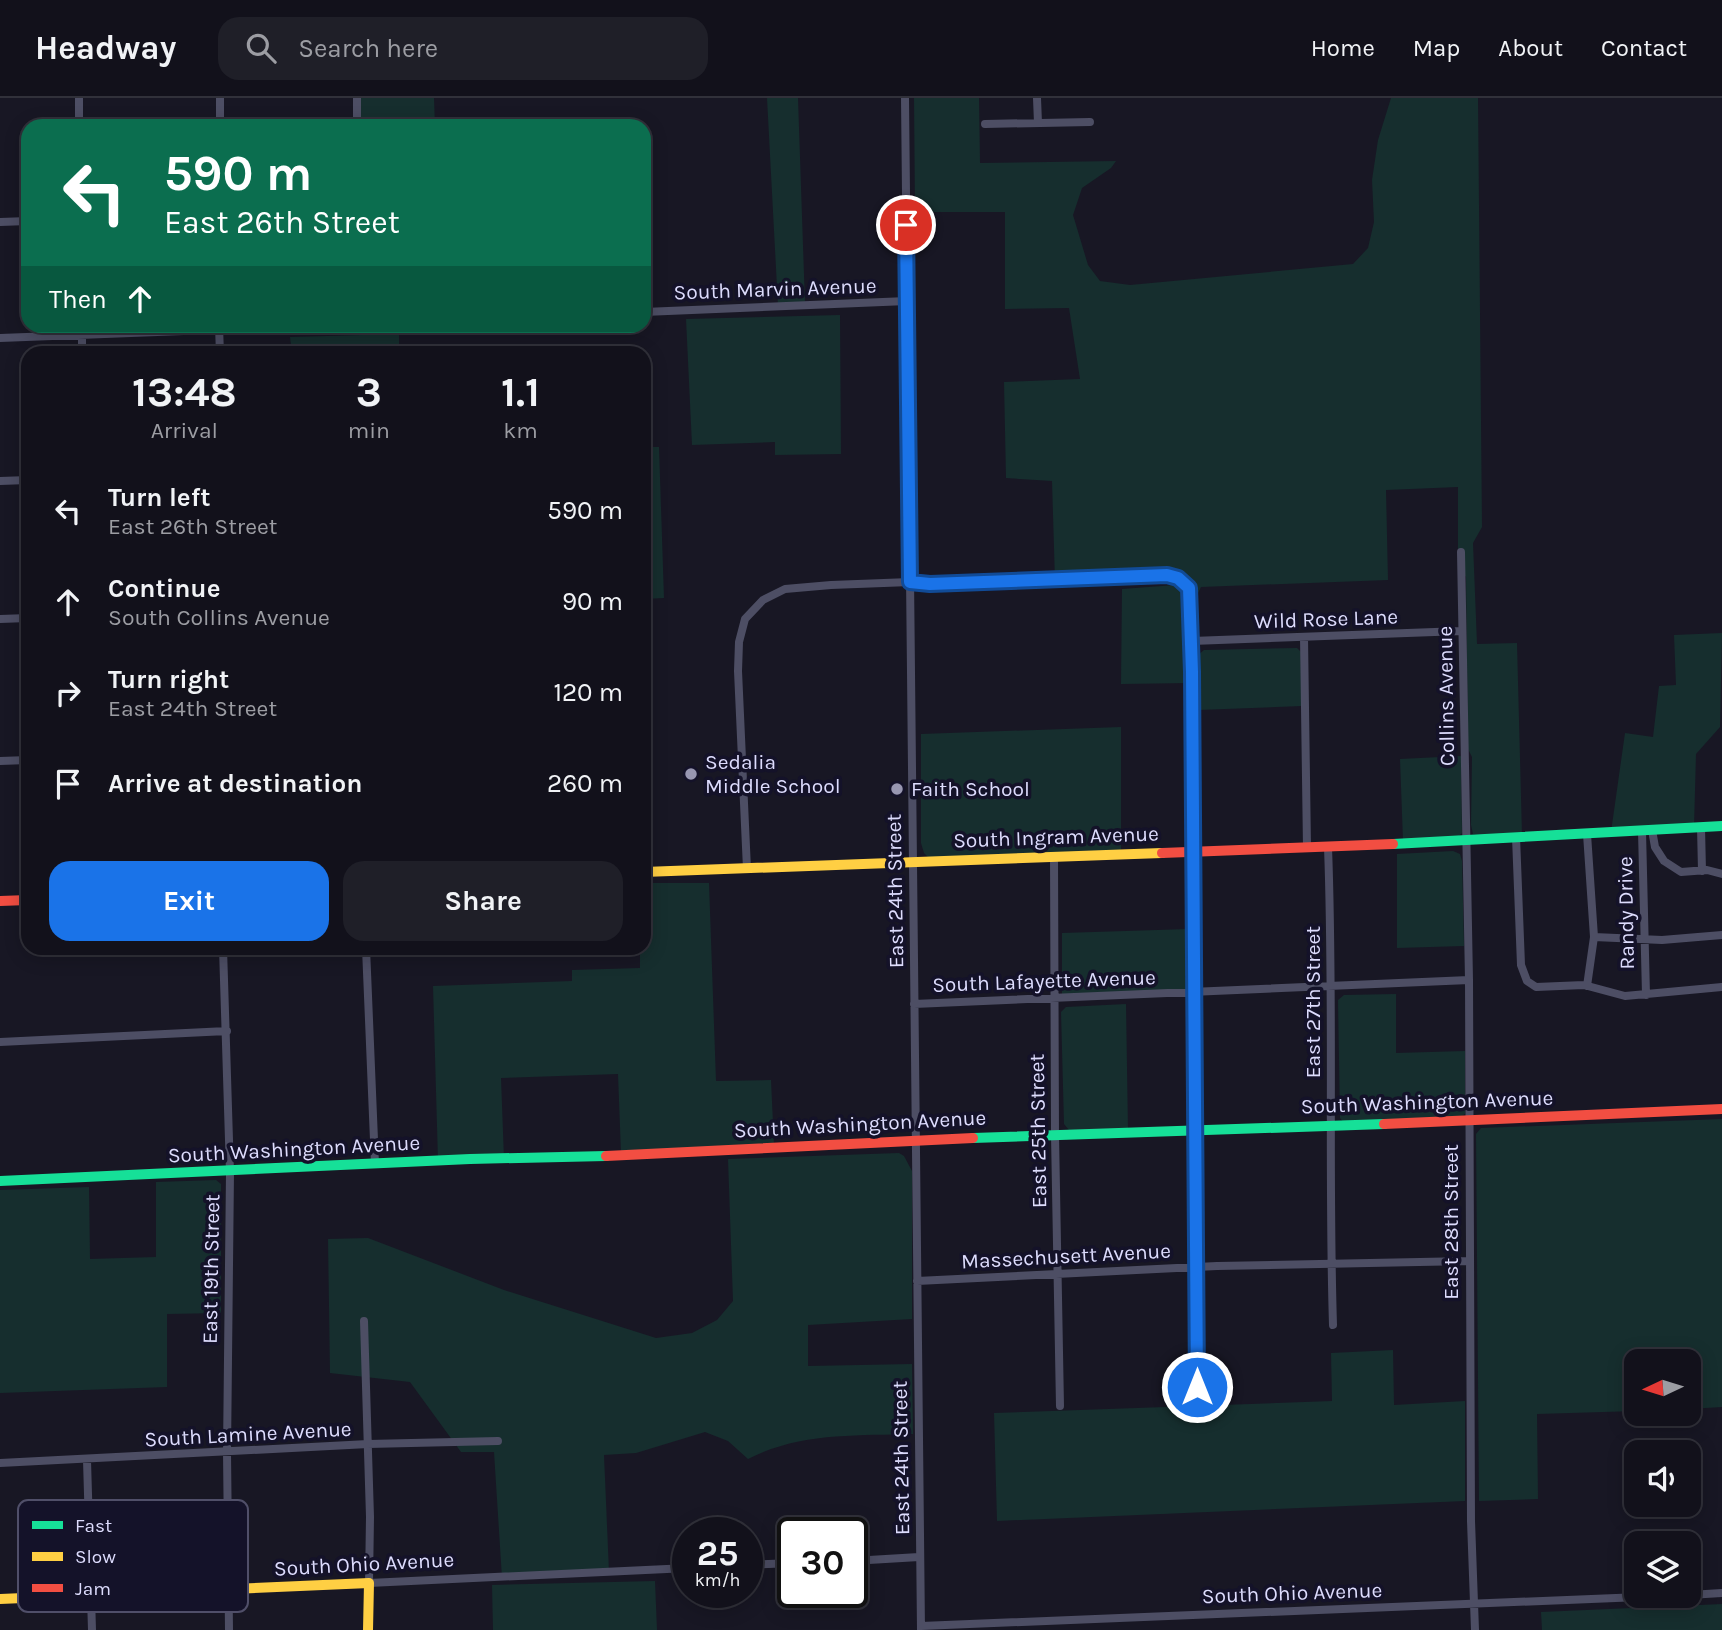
<!DOCTYPE html>
<style>
body{margin:0;font-family:Karla,sans-serif;background:#1f1f28;color:#f1f3f6;height:100vh;display:flex;flex-direction:column;font-size:26px;white-space:nowrap}
*{box-sizing:border-box;margin:0}
p{font-size:23px;color:#9c9da3}
.icon{flex:none;width:38px;height:38px;fill:none;stroke:currentColor;stroke-width:2;stroke-linecap:round;stroke-linejoin:round}
.map{position:relative;flex:1;overflow:hidden}
.side{position:absolute;left:21px;top:248px;width:630px;height:609px;display:flex;flex-direction:column;background:#12111b;border-radius:21px;box-shadow:0 4px 18px #0003,0 0 0 2px #31313a}
.side>*{flex:none}
.banner{position:absolute;left:21px;top:21px;width:630px;height:214px;border-radius:21px;box-shadow:0 4px 18px #0003,0 0 0 2px #31313a;background:#0b6e4f;color:#fff;overflow:hidden}
.needle{width:46px;rotate:266deg}
.buttons{position:absolute;left:1624px;top:1251px;display:grid;gap:14px}
.buttons a{display:grid;place-items:center;width:77px;height:77px;border-radius:14px;background:#12111b;box-shadow:0 4px 18px #0003,0 0 0 2px #31313a;font-size:35px}
.speed{position:absolute;left:672px;top:1419px;display:flex;gap:14px;font-size:35px;font-weight:700;text-align:center}
.speed>*{display:grid;place-content:center;width:91px;height:91px;border-radius:50%;background:#12111b;box-shadow:0 4px 18px #0003,0 0 0 2px #31313a;line-height:1}
.speed small{font-size:18px;font-weight:400}
.speed .limit{border:4px solid #111;border-radius:10px;background:#fff;color:#111}
.pin{position:absolute;display:grid;place-items:center;width:60px;height:60px;color:#fff;margin:-30px;border:4px solid #fff;border-radius:50%;box-shadow:0 2px 7px #0007}
.me{position:absolute;width:77px;margin:-38px;rotate:0deg;stroke-linejoin:round;filter:drop-shadow(0 0 5px #0008)}
.turn{display:flex;align-items:center;gap:24px;height:147px;padding:0 28px;font-size:32px}
.turn .icon{width:91px;height:91px;stroke-width:2.5}
.turn b{display:block;font-size:49px;line-height:60px}
.then{display:flex;align-items:center;height:66px;padding:0 28px;background:#0003;gap:14px;font-size:26px}
.eta{display:flex;justify-content:space-evenly;align-items:center;height:119px;text-align:center}
.eta b{font-size:42px;font-weight:700;line-height:49px}
.primary-button{display:flex;gap:14px;margin-top:auto;padding:14px 28px}
.primary-button a{flex:1;height:80px;border-radius:21px;background:#1a73e8;color:#fff;font-size:28px;font-weight:700;line-height:80px;text-align:center}
.primary-button a+a{background:#1f1f28;color:#f1f3f6}
ul{padding:0;list-style:none}
li{display:flex;align-items:center;gap:21px;height:91px;padding:0 28px}
li div{flex:1}
li b{display:block;font-size:26px}
li em{font-style:normal}
header{display:flex;align-items:center;gap:42px;box-sizing:border-box;height:98px;padding:0 35px;background:#12111b;border-bottom:2px solid #31313a}
header strong{font-size:33px}
nav{display:flex;gap:38px;margin-inline-start:auto;font-size:24px}
.search{width:490px;height:63px;background:#1f1f28;display:flex;align-items:center;gap:18px;box-sizing:border-box;padding:0 24px;border-radius:21px;color:#9c9da3;font-size:26px}
.map>svg:first-child{display:block}
</style>
<header>
<strong>Headway</strong>
<div class="search"><svg class="icon" aria-label="search" viewBox="0 0 24 24"><circle cx="10" cy="10" r="6"/><path d="M15 15l6 6"/></svg>Search here</div>
<nav><a>Home</a><a>Map</a><a>About</a><a>Contact</a></nav>
</header>
<div class="map">
<svg width="1722" height="1532" viewBox="0 0 1722 1532">
<rect width="100%" height="100%" fill="#181724"/>
<!-- green -->
<path fill="#162e2e" d="M359,0H434L435,28H359Z
M767,0H798L805,206L778,208Z
M914,0H979L980,65L1116,63L1111,70L1082,90L1073,117L1088,167L1100,183L1130,187L1353,166L1368,150L1374,124L1372,82L1378,42L1391,0H1478L1482,429L1473,445L1477,546L1517,545L1522,737L1473,736L1471,727L1472,659L1468,651L1466,479L1458,468V389L1386,392L1388,482L1201,489L1198,495L1187,482L1170,478L1055,483L1052,383L1006,380L1004,284L1080,281L1069,210L1005,211V114H915Z
M840,217L841,356L775,357V344L692,347L686,221Z
M121,228H211V232L121,234Z
M399,236V255H292L290,239Z
M644,349H659L664,500L644,501Z
M1175,487L1185,491L1190,501V585L1121,586L1122,491Z
M1722,535L1720,629L1696,656L1694,729L1611,734L1625,635L1653,639L1659,588L1676,587L1674,537Z
M1297,550L1301,554L1302,608L1198,612V557L1204,552Z
M1121,629V755L930,761L924,755L921,745V636Z
M1461,658L1462,735L1456,741L1403,743L1400,661Z
M1453,753L1460,756L1462,763L1464,848L1397,850V756Z
M644,785H709L716,983L771,982L774,1047L621,1055L618,976L501,980L504,1061L438,1063L433,888L572,883V872L640,870V851L644,850Z
M1189,831L1190,894L1062,897V835Z
M1396,896V955L1465,953V1016L1459,1020L1344,1025L1340,1020L1338,902L1344,897Z
M1126,906L1128,1032H1069L1064,1026L1061,914L1066,909Z
M1722,1021V1309L1689,1311V1264H1636V1313L1537,1316L1538,1401L1479,1403L1476,1036L1481,1030Z
M899,1055L904,1058L912,1073V1221L808,1227V1268L912,1266L913,1336C855,1338 801,1334 748,1361L728,1343L705,1334L636,1355L604,1357L609,1474L502,1480L494,1354H461L410,1284L330,1275L328,1141L368,1140L504,1192L656,1240L692,1235L717,1222L733,1203L728,1061Z
M216,1082L221,1086V1215L167,1216V1289L0,1295V1092L89,1089L90,1161L156,1159V1084Z
M1393,1252L1394,1307L1465,1303V1403L997,1423L994,1315L1332,1303L1331,1255Z
M655,1483L657,1532H493L492,1487Z
M1722,1506V1532H1542L1541,1514Z"/>
<g fill="none" stroke-linecap="round" stroke-linejoin="round">
<!-- street -->
<path stroke="#4d4e64" stroke-width="8" d="M79,0V28
M220,0V28
M357,0V28
M905,0L921,1532
M1037,0L1038,25
M985,26L1090,24
M0,124L28,123
M644,214L907,203
M82,228V256
M219,228L220,256
M0,240L319,228
M0,383L28,382
M1461,454L1469,882L1471,1423L1475,1532
M0,521L28,520
M1304,539L1307,750
M1192,543L1462,533
M0,663L28,662
M1701,729L1702,773
M1652,732L1655,749L1664,763L1681,774L1707,772L1722,776
M1642,733L1646,897
M1587,736L1594,839L1587,888
M1516,739L1521,867L1527,883L1536,889L1584,887L1625,898L1722,889
M1328,749C1334,909 1328,1068 1333,1227
M1054,758L1055,1037L1060,1308
M747,771L738,573L739,544L745,521L763,502L785,491L831,487L910,484L931,486L1167,477C1182,481 1188,486 1190,501L1192,574L1197,1289
M1594,839L1662,842L1722,837
M223,850L230,1074L227,1354L229,1532
M366,850L375,1066
M914,906L1469,882
M0,944L227,933
M917,1183L1217,1168L1469,1163
M364,1223L370,1419L369,1485L688,1470
M87,1362L92,1532
M0,1365L368,1346L498,1343
M852,1463L919,1459
M747,1467L793,1465
M1689,1497L1722,1495
M921,1528L1665,1498"/>
<!-- fast -->
<path stroke="#16e098" stroke-width="10" d="M1393,746L1722,728
M973,1040L1384,1026
M0,1083L470,1061L606,1058"/>
<!-- slow -->
<path stroke="#ffcf43" stroke-width="10" d="M644,774L1162,755
M0,1501L369,1485L368,1532"/>
<!-- jam -->
<path stroke="#f24e42" stroke-width="10" d="M1162,755L1393,746
M0,803L28,802
M1384,1026L1722,1011
M606,1058L973,1040"/>
</g>
<g fill="none" stroke-linecap="round" stroke-linejoin="round">
<defs>
<path id="route" d="M906,127L910,484L930,486L1167,477L1178,480L1189,490L1192,574L1197,1289"/>
</defs>
<!-- route casing -->
<use href="#route" stroke="#114b97" stroke-width="18"/>
<!-- route -->
<use href="#route" stroke="#1a73e8" stroke-width="12"/>
</g>
<!-- markers -->
<g fill="#9897b1" stroke="#141229" stroke-width="2.5">
<circle cx="691" cy="676" r="7"/>
<circle cx="897" cy="691" r="7"/>
</g>
<g text-anchor="middle" stroke-width="7" stroke-linejoin="round" paint-order="stroke">
<!-- street labels -->
<g font-size="21" fill="#dddcfd" stroke="#141229">
<text transform="translate(775 191) rotate(-2)" y="7">South Marvin Avenue</text>
<text transform="translate(1326 521) rotate(-2)" y="7">Wild Rose Lane</text>
<text transform="translate(1446 598) rotate(-91)" y="7">Collins Avenue</text>
<text transform="translate(1056 739) rotate(-2)" y="7">South Ingram Avenue</text>
<text transform="translate(895 793) rotate(-91)" y="7">East 24th Street</text>
<text transform="translate(1626 815) rotate(-91)" y="7">Randy Drive</text>
<text transform="translate(1044 883) rotate(-2)" y="7">South Lafayette Avenue</text>
<text transform="translate(1313 904) rotate(-90)" y="7">East 27th Street</text>
<text transform="translate(1427 1004) rotate(-2)" y="7">South Washington Avenue</text>
<text transform="translate(860 1026) rotate(-3)" y="7">South Washington Avenue</text>
<text transform="translate(1038 1033) rotate(-91)" y="7">East 25th Street</text>
<text transform="translate(294 1051) rotate(-3)" y="7">South Washington Avenue</text>
<text transform="translate(1451 1124) rotate(-90)" y="7">East 28th Street</text>
<text transform="translate(1066 1158) rotate(-3)" y="7">Massechusett Avenue</text>
<text transform="translate(211 1171) rotate(-89)" y="7">East 19th Street</text>
<text transform="translate(248 1336) rotate(-3)" y="7">South Lamine Avenue</text>
<text transform="translate(901 1360) rotate(-91)" y="7">East 24th Street</text>
<text transform="translate(364 1466) rotate(-3)" y="7">South Ohio Avenue</text>
<text transform="translate(1292 1495) rotate(-2)" y="7">South Ohio Avenue</text>
</g>
<!-- poi labels -->
<g font-size="21" fill="#dddcfd" stroke="#141229" text-anchor="start">
<text x="705" y="671">Sedalia<tspan x="705" dy="24">Middle School</tspan></text>
<text x="911" y="698">Faith School</text>
</g>
</g>
<!-- legend -->
<rect x="18" y="1402" width="230" height="112" rx="10" fill="#141229" stroke="#504f69" stroke-width="2"/>
<rect x="32" y="1423" width="31" height="8" fill="#16e098"/>
<rect x="32" y="1454" width="31" height="9" fill="#ffcf43"/>
<rect x="32" y="1486" width="31" height="8" fill="#f24e42"/>
<g font-size="19" fill="#dddcfd">
<text x="75" y="1434">Fast</text>
<text x="75" y="1465">Slow</text>
<text x="75" y="1497">Jam</text>
</g>
</svg>
<div class="buttons">
<a><svg class="needle" viewBox="-14 -14 28 28"><path d="M0-13l5 13h-10z" fill="#e53935"/><path d="M0 13l5-13h-10z" fill="#9c9da3"/></svg></a>
<a><svg class="icon" aria-label="sound" viewBox="0 0 24 24"><path d="M4 9h4l5-4v14l-5-4H4zM17 9q2 3 0 6"/></svg></a>
<a><svg class="icon" aria-label="layers" viewBox="0 0 24 24"><path d="M12 4l9 5-9 5-9-5zM3 14l9 5 9-5"/></svg></a>
</div>
<div class="speed"><div>25<small>km/h</small></div><div class="limit">30</div></div>
<div class="pin" style="left:906px;top:127px;background:#d93025"><svg class="icon" aria-label="arrive" viewBox="0 0 24 24"><path d="M6 21V4h12l-3 4 3 4H6"/></svg></div>
<svg class="me" style="left:1197px;top:1289px" viewBox="-20 -20 40 40"><circle r="17" fill="#1a73e8" stroke="#fff" stroke-width="3"/><path d="M0-11L8 9 0 5-8 9z" fill="#fff"/></svg>
<div class="banner">
<div class="turn"><svg class="icon" aria-label="left" viewBox="0 0 24 24"><path d="M17 20v-9H6M10 6l-5 5 5 5"/></svg><div><b>590 m</b>East 26th Street</div></div>
<div class="then">Then<svg class="icon" aria-label="ahead" viewBox="0 0 24 24"><path d="M12 20V5M6 11l6-6 6 6"/></svg></div>
</div>
<section class="side">
<div class="eta">
<div><b>13:48</b><p>Arrival</p></div>
<div><b>3</b><p>min</p></div>
<div><b>1.1</b><p>km</p></div>
</div>
<ul>
<li><svg class="icon" aria-label="left" viewBox="0 0 24 24"><path d="M17 20v-9H6M10 6l-5 5 5 5"/></svg><div><b>Turn left</b><p>East 26th Street</p></div><em>590 m</em></li>
<li><svg class="icon" aria-label="ahead" viewBox="0 0 24 24"><path d="M12 20V5M6 11l6-6 6 6"/></svg><div><b>Continue</b><p>South Collins Avenue</p></div><em>90 m</em></li>
<li><svg class="icon" aria-label="right" viewBox="0 0 24 24"><path d="M7 20v-9h11M14 6l5 5-5 5"/></svg><div><b>Turn right</b><p>East 24th Street</p></div><em>120 m</em></li>
<li><svg class="icon" aria-label="arrive" viewBox="0 0 24 24"><path d="M6 21V4h12l-3 4 3 4H6"/></svg><div><b>Arrive at destination</b></div><em>260 m</em></li>
</ul>
<div class="primary-button"><a>Exit</a><a>Share</a></div>
</section>
</div>
